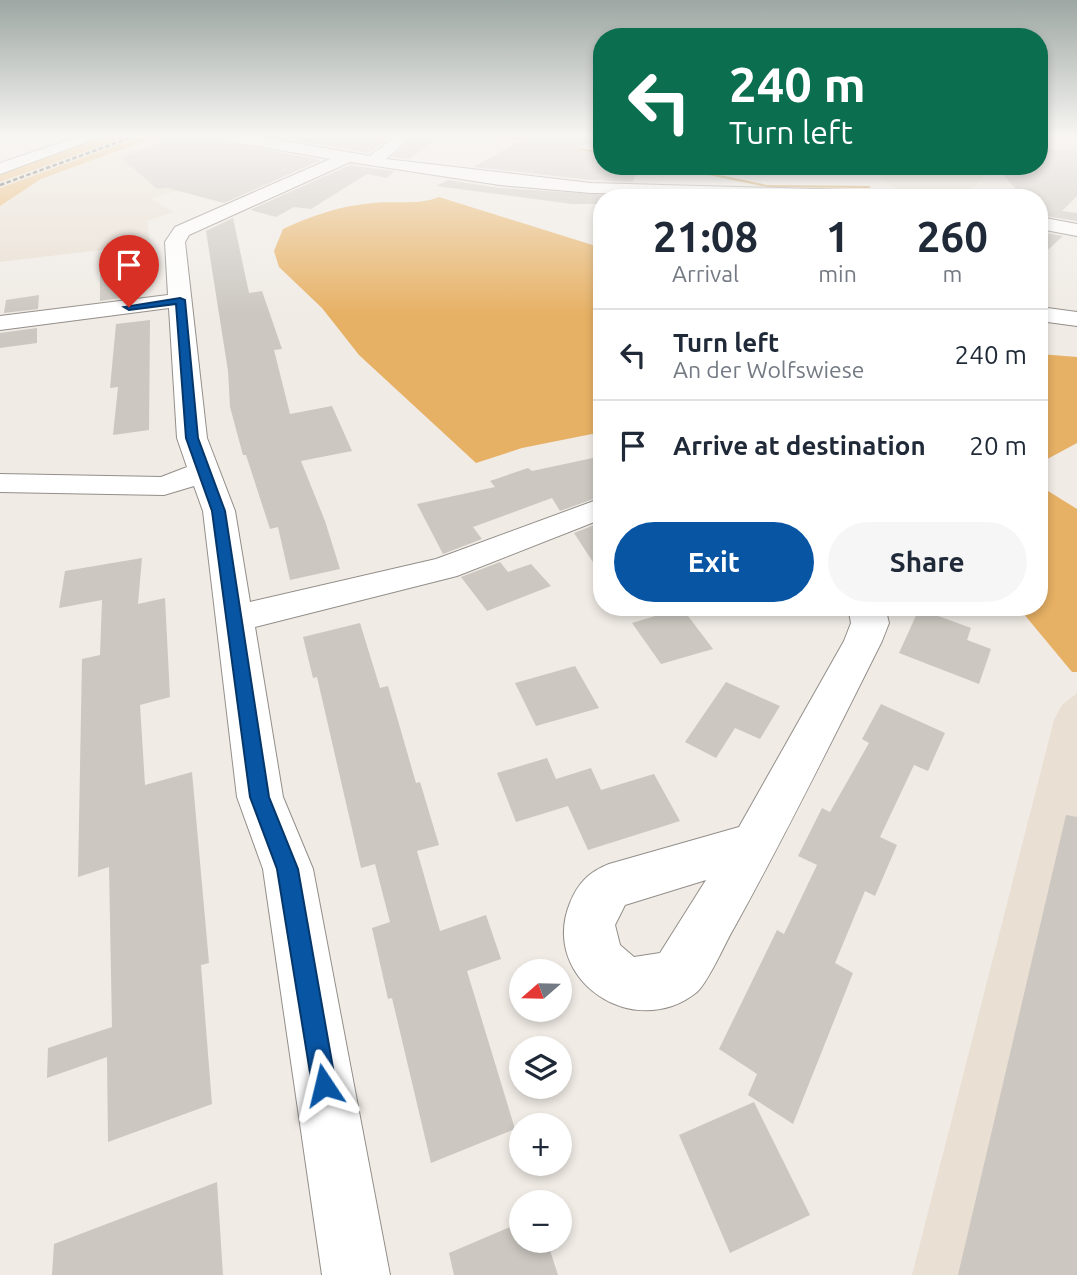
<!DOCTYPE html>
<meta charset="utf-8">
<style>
body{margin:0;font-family:Ubuntu,sans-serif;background:#f6f6f7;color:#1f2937;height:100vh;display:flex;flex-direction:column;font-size:26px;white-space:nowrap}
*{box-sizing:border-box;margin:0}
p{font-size:23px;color:#747a83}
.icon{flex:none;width:38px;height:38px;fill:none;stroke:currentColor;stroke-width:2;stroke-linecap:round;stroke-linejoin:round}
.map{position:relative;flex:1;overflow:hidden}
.details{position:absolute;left:593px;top:189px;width:455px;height:427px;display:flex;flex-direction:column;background:#fff;border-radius:28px;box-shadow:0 4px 10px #0003}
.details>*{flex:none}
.banner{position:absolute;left:593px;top:28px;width:455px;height:147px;border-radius:28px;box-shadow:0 4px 10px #0003;background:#0b6e4f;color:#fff;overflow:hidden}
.needle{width:46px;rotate:250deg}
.fabs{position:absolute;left:509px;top:959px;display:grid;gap:14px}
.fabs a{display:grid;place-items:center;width:63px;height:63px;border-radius:50%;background:#fff;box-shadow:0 4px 10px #0003;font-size:35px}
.pin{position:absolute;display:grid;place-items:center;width:60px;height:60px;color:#fff;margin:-72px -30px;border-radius:50% 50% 50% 0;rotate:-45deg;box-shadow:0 0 7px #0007}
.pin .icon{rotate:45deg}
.me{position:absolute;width:77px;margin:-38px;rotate:350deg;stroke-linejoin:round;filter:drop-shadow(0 0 5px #0008)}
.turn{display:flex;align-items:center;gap:24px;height:147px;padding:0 21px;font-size:32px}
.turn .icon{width:91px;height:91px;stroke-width:2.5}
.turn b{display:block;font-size:49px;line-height:60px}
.eta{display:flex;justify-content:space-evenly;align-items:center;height:119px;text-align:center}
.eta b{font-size:42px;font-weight:600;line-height:49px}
.button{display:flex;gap:14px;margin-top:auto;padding:14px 21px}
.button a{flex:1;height:80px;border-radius:42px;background:#0855a4;color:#fff;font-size:28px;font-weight:600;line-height:80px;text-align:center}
.button a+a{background:#f6f6f7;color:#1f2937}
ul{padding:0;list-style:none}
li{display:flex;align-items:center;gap:21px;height:91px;padding:0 21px;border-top:2px solid #e0e1e3}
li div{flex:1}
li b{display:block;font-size:26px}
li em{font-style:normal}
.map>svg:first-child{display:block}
</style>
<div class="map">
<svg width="1077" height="1275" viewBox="0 0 1077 1275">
<rect width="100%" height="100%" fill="#f0ebe5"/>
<!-- built -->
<path fill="#e9dfd3" d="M129,136H141L0,188V182Z
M1040,136H1077V160L1040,158Z
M131,147L245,170L151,199L174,212L147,221L150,244L0,262V206L41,179Z
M864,166H1040L1047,173L989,171L962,198H940L895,189L872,168Z
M1077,693V1275H912L1054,720L1062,705Z"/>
<!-- green -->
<path fill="#e7b165" d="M104,136H129L0,182V174Z
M141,136H159L41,179L0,206V188Z
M439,197L602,248V432L522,448L476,463L359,355L322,308L279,267L274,251L283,229C313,215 340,206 373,203C394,201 421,205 439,197Z
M1040,354L1077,357V443L1040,463Z
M1040,486L1077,509V672H1072L1018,607H1040Z"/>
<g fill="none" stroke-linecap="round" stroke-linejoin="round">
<!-- stream -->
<path fill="#cc943c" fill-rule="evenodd" d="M507,136L534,141L536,142L534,143L494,136Z
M563,145L602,152V154L561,147Z
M666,166H676L767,185L869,186L871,187L869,188L767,187Z
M905,191L933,197L935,198H925L903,193Z"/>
</g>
<!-- building -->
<path fill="#ccc7c1" d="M176,136H192L321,160L224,203L167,188L157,189L122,158Z
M274,136L310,138L391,136L369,153Z
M415,136H438L410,159L392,157Z
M530,136H602L575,150L602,155V166H639L633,182L591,180L473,167Z
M1040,149L1077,150V196L1062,211L1077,213V221L1040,215V198H1024L995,166H1040Z
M350,165L394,171L387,178L367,174L311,209L294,207L276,217L250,210Z
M448,180L500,188L628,196L602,198V204H572L436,186Z
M233,218L249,293L262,291L282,349L274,350L290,414L332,406L352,451L301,461L325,521L340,569L290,580L278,527L270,529L246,455H243L230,407L228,371L206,231Z
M1040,232L1063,236L1040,257Z
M131,252L135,296L100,301V256Z
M39,295L38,309L4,313L6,300Z
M150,320L149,430L113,435L118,387L110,388L116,324Z
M37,328V343L0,348V333Z
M602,456V496L560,511L552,498L473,527L482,539L443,554L417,504L495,487L490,481L528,468L532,471Z
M602,522V576L574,533Z
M142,558L138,604L165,598L170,697L140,705L145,785L192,772L209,963L201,965L212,1104L108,1142L107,1057L47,1078L48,1048L112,1027L109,867L78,877L82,659L100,655L102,600L59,608L65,571Z
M500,562L508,572L531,564L551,586L487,611L461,577Z
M682,608L713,649L661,664L632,623Z
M919,609L971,628L967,640L991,649L979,684L899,653Z
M360,623L380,688L388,686L416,783L420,782L439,845L417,851L440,931L486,915L501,959L467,971L515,1129L431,1163L392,998L388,999L372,928L390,922L375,864L361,868L317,677L313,678L303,637Z
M575,666L599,708L536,726L515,683Z
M726,682L780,706L760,739L735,728L716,758L685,742Z
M881,704L945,733L928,771L914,765L880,837L897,845L875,896L865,891L835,963L853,973L793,1124L748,1095L757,1074L719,1049L777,930L784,934L817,865L798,856L822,808L830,812L869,743L862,739Z
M547,758L556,779L591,768L601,790L654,774L680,821L588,850L568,806L516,822L497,773Z
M1066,815L1077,817V1275H958Z
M754,1102L810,1215L730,1253L679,1135Z
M217,1182L223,1275H52L54,1244Z
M522,1222V1241H547L558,1275H454L449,1253Z"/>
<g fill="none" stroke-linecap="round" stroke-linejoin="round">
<defs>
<path id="minor" d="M80,136H103L0,174V163Z
M221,136H256L370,156L396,136H413L386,159L591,183L851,190L888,193L897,198L591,193L500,185L350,162L189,235L185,242L207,438L235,511L250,602L436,559L602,498V519L457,576L255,627L283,797L313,869L390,1275H322L263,869L237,797L203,511L194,486L164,495L0,492V474L161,477L187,467L177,438L169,308L0,330V316L168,295L165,242L175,227L330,159L228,141Z
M851,166H874L875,168L867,173Z
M1040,217L1077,224V236L1040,229Z
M1040,307L1077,312V326L1040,321Z
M848,607H885L889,623L882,641C834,737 786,834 734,928C725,943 709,981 697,992C634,1043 539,979 570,903C578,883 589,872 609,864L739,827L844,641L851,623ZM706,880L660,953L634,957L620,945L615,925L625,905Z"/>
</defs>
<!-- minor casing -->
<use href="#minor" stroke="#938e89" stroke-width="2"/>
<!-- minor -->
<use href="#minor" fill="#fff" fill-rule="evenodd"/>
<!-- rail -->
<path stroke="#383633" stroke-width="2.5" stroke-dasharray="4.5 2.5" stroke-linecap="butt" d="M0,185L135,136"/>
</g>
<!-- sky -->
<linearGradient id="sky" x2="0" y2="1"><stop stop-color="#9da7a3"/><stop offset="0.43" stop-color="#f8f6f3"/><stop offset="1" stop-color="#f8f6f3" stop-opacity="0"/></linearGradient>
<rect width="1077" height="315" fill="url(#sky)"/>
<!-- route -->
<path fill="#0855a4" stroke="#05376b" stroke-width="2" d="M180,298L185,300L198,438L225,511L269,797L298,869L336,1085L333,1094L324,1098L315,1094L312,1085L277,869L250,797L212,511L186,438L176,304L129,310L124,307Z"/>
</svg>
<div class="fabs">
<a><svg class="needle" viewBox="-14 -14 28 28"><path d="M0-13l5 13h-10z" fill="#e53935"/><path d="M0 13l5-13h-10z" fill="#747a83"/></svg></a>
<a><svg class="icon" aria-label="layers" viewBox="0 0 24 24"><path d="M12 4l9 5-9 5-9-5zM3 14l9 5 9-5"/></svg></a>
<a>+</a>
<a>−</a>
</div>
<div class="pin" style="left:129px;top:307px;background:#d93025"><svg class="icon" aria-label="arrive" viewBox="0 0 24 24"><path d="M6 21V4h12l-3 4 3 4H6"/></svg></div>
<svg class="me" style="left:324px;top:1085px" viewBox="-20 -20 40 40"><path d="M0-17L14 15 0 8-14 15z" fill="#0855a4" stroke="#fff" stroke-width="4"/></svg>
<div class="banner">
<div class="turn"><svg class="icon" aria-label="left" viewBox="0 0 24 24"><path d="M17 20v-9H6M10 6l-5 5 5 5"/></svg><div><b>240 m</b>Turn left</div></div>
</div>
<section class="details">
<div class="eta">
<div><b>21:08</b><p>Arrival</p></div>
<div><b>1</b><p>min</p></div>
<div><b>260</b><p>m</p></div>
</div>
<ul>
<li><svg class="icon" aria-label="left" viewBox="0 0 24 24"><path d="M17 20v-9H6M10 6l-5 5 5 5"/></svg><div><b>Turn left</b><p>An der Wolfswiese</p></div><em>240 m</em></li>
<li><svg class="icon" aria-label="arrive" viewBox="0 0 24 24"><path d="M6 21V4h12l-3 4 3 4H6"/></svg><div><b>Arrive at destination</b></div><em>20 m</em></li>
</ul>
<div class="button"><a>Exit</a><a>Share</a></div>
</section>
</div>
